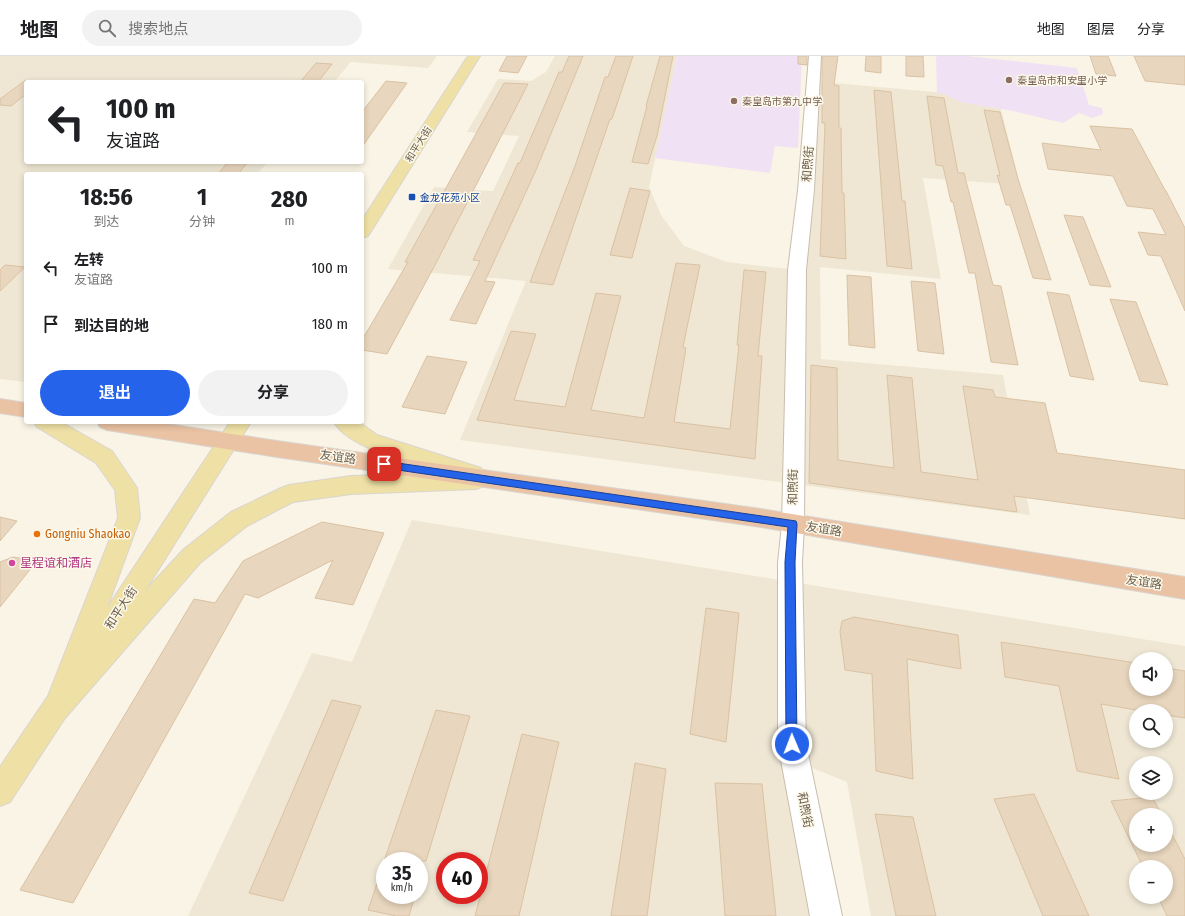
<!DOCTYPE html>
<html lang="zh">
<meta charset="utf-8">
<style>
body{margin:0;font-family:"Fira Sans Condensed","Noto Sans SC",sans-serif;background:#f2f2f2;color:#202124;height:100vh;display:flex;flex-direction:column;font-size:15px;white-space:nowrap}
*{box-sizing:border-box;margin:0}
p{font-size:13px;color:#757577}
.icon{flex:none;width:22px;height:22px;fill:none;stroke:currentColor;stroke-width:2;stroke-linecap:round;stroke-linejoin:round}
.map{position:relative;flex:1;overflow:hidden}
.details{position:absolute;left:24px;top:116px;width:340px;height:252px;display:flex;flex-direction:column;background:#fff;border-radius:4px;box-shadow:0 2px 6px #0003}
.details>*{flex:none}
.banner{position:absolute;left:24px;top:24px;width:340px;height:84px;border-radius:4px;box-shadow:0 2px 6px #0003;background:#fff;color:#202124;overflow:hidden}
.controls{position:absolute;left:1129px;top:596px;display:grid;gap:8px}
.controls a{display:grid;place-items:center;width:44px;height:44px;border-radius:50%;background:#fff;box-shadow:0 2px 6px #0003;font-size:20px}
.speed{position:absolute;left:376px;top:796px;display:flex;gap:8px;font-size:20px;font-weight:700;text-align:center}
.speed>*{display:grid;place-content:center;width:52px;height:52px;border-radius:50%;background:#fff;box-shadow:0 2px 6px #0003;line-height:1}
.speed small{font-size:10px;font-weight:400}
.speed .limit{border:6px solid #d22;background:#fff;color:#111}
.pin{position:absolute;display:grid;place-items:center;width:34px;height:34px;color:#fff;margin:-17px;border-radius:8px;box-shadow:0 2px 6px #0006}
.me{position:absolute;width:44px;margin:-22px;rotate:359deg;stroke-linejoin:round;filter:drop-shadow(0 0 3px #0008)}
.turn{display:flex;align-items:center;gap:14px;height:84px;padding:0 16px;font-size:18px}
.turn .icon{width:52px;height:52px;stroke-width:2.5}
.turn b{display:block;font-size:28px;line-height:34px}
.eta{display:flex;justify-content:space-evenly;align-items:center;height:68px;text-align:center}
.eta b{font-size:24px;font-weight:700;line-height:28px}
.button{display:flex;gap:8px;margin-top:auto;padding:8px 16px}
.button a{flex:1;height:46px;border-radius:24px;background:#2563eb;color:#fff;font-size:16px;font-weight:700;line-height:46px;text-align:center}
.button a+a{background:#f2f2f2;color:#202124}
ul{padding:0;list-style:none}
li{display:flex;align-items:center;gap:12px;height:56px;padding:0 16px}
li div{flex:1}
li b{display:block;font-size:15px}
li em{font-style:normal}
header{display:flex;align-items:center;gap:24px;box-sizing:border-box;height:56px;padding:0 20px;background:#fff;border-bottom:1px solid #e0e0e0}
header strong{font-size:19px}
nav{display:flex;gap:22px;margin-inline-start:auto;font-size:14px}
.search{width:280px;height:36px;background:#f2f2f2;display:flex;align-items:center;gap:10px;box-sizing:border-box;padding:0 14px;border-radius:22px;color:#757577;font-size:15px}
.map>svg:first-child{display:block}
</style>
<header>
<strong>地图</strong>
<div class="search"><svg class="icon" aria-label="search" viewBox="0 0 24 24"><circle cx="10" cy="10" r="6"/><path d="M15 15l6 6"/></svg>搜索地点</div>
<nav><a>地图</a><a>图层</a><a>分享</a></nav>
</header>
<div class="map">
<svg width="1185" height="860" viewBox="0 0 1185 860">
<rect width="100%" height="100%" fill="#f9f4e5"/>
<!-- residential -->
<path fill="#efe7d4" fill-rule="evenodd" d="M0,0H437L428,12L351,6L334,26H26V106H268L257,118H26V326L0,323Z
M555,0H677L649,131L661,159L684,190L727,206L797,214L813,25L945,37L960,46L1001,53L1020,129L923,122L941,223L820,211L821,303L1003,319L1030,459L460,384L526,225L388,213L434,131L493,135L519,80L467,76L498,23L531,25L546,16Z
M412,464L1185,590V860H871L847,726L783,700L812,860H188L312,597L352,606ZM1136,603H1166V633H1136ZM1136,655H1166V685H1136ZM1136,707H1166V737H1136ZM1136,759H1166V789H1136ZM385,805H419V839H385ZM445,805H479V839H445ZM1136,811H1166V841H1136Z"/>
<!-- education -->
<path fill="#f1e1f5" d="M677,0H802L798,92L775,90L770,117L655,102Z
M938,0H967L1077,12L1089,49L1102,52L1103,58L1092,62L1079,57L1063,67L1013,55L960,46L945,38L937,37L936,1Z"/>
<!-- building -->
<path fill="#e8d6be" stroke="#dac2a3" d="M507,0H527L518,17L499,15Z
M569,0H583L536,114L485,225L495,226L476,268L450,264L480,205L473,204L518,107H520L559,16H562Z
M616,0H633L612,63H610L553,229L530,226L575,110L605,21H608Z
M660,0H673L657,80L648,108L632,106L647,50H646Z
M798,0H807V9L798,8Z
M822,0H838L834,29L839,30V72H841L842,137H844L846,203L820,200L825,67H822Z
M866,0H881V17L865,15Z
M906,0H923L924,21L906,20Z
M1090,0H1108L1116,20L1096,18Z
M1134,0H1185V29L1145,25Z
M316,7L332,8L318,26H300Z
M26,24V38L11,50L0,49V43Z
M386,25L407,27L362,91V56Z
M504,27L528,28L435,209L387,298L362,294V284L408,206H405Z
M874,34L891,36L902,145H905L912,213L887,210Z
M927,40L944,42L958,117H964L993,229L1001,230L1018,309L991,306L975,217H969L953,146H951L943,110L936,109Z
M984,54L1000,56L1018,123L1051,224L1033,222L1010,149H1006L997,119L1000,120Z
M1090,70L1132,73L1165,134L1166,135L1185,172V255L1161,200L1148,199L1138,176L1166,179L1153,153L1127,150L1113,120L1048,113L1042,87L1101,94Z
M228,106H248L238,118H218Z
M630,132L650,135L632,202L610,199Z
M1064,159L1083,161L1111,231L1090,229Z
M676,207L700,209L683,291L686,292L674,366L730,373L739,289H737L744,214L766,216L758,300H762L755,403L477,364L511,275L536,278L514,344L565,351L596,237L621,240L591,354L644,362Z
M5,209L25,211L0,235V214Z
M847,219L871,221L875,292L849,289Z
M911,225L935,227L944,298L918,295Z
M1047,236L1069,239L1094,324L1070,320Z
M1110,243L1136,246L1168,329L1140,325Z
M427,300L467,306L445,358L402,351Z
M811,309L837,312L838,404L894,412L887,319L912,322L921,416L978,424L963,330L993,334L995,341L1045,347L1057,397L1185,414V463L1014,440L1017,456L809,427Z
M0,461L17,465L0,485Z
M322,466L384,477L353,549L315,542L333,504L258,542L245,538L73,847L20,834L194,543L215,547L243,505Z
M13,501L37,505L0,551V506Z
M706,552L739,557L726,686L690,678Z
M854,561L958,579L961,613L907,603L913,723L876,715L872,618L845,614L840,576L842,565Z
M1001,586L1136,607V633H1166V612L1185,615V662L1166,659V655H1142L1101,648L1119,723L1077,715L1059,630L1005,621Z
M332,644L361,650L283,845L249,837Z
M436,654L470,660L426,805H384Z
M522,678L559,686L519,860H475Z
M635,707L666,713L647,860H611Z
M715,727L762,728L776,860H725Z
M1034,738L1089,860H1043L994,743Z
M1152,741L1162,759H1136V789H1166V767L1185,803V860H1167L1158,841H1166V811H1143L1111,745Z
M875,758L913,761L936,860H896Z
M383,810H385V839H415L409,860H396L368,854Z"/>
<g fill="none" stroke-linecap="round" stroke-linejoin="round">
<defs>
<path id="minor" d="M809,0H821L814,134L806,214L804,468L802,507L806,688L842,860H810L778,688V507L782,468L788,214L798,134Z"/>
<path id="major" d="M468,0H480L370,177L368,180L362,182V164Z
M34,366H61L112,395L137,432L140,462L107,552L230,366H251L145,535L184,493L231,456L281,432L289,429L351,420L443,417C414,407 349,393 334,366H359L377,379L481,412L487,424L484,430L476,433L351,438L293,446L247,470L200,507L65,662L10,746L0,750V711L48,640L118,462L115,434L96,407L37,371Z"/>
<path id="highway" d="M0,343L26,347V361L0,357Z
M97,366H155L277,385L761,453L1185,521V543L761,471L277,401L107,374L100,371Z"/>
</defs>
<!-- minor casing -->
<use href="#minor" stroke="#c8bead" stroke-width="2"/>
<!-- major casing -->
<use href="#major" stroke="#d9d5d1" stroke-width="2"/>
<!-- highway casing -->
<use href="#highway" stroke="#d9d5d1" stroke-width="2"/>
<!-- minor -->
<use href="#minor" fill="#fff" fill-rule="evenodd"/>
<!-- major -->
<use href="#major" fill="#efe1a6" fill-rule="evenodd"/>
<!-- highway -->
<use href="#highway" fill="#eac3a4" fill-rule="evenodd"/>
</g>
<!-- route -->
<path fill="#2563eb" stroke="#184099" d="M384,405L796,465L797,468L795,506L797,688L796,692L792,694L788,692L786,688L785,506L788,471L384,412L380,408Z"/>
<!-- markers -->
<g fill="#8d6e63" stroke="#fcf8ea" stroke-width="1.5">
<circle cx="1009" cy="24" r="4"/>
<circle cx="734" cy="45" r="4"/>
</g>
<rect fill="#1a4fb4" stroke="#fcf8ea" stroke-width="1.5" x="408" y="137" width="8" height="8" rx="2"/>
<circle fill="#e8710a" stroke="#fcf8ea" stroke-width="1.5" cx="37" cy="478" r="4"/>
<circle fill="#d1479c" stroke="#fcf8ea" stroke-width="1.5" cx="12" cy="507" r="4"/>
<g text-anchor="middle" stroke-width="3" stroke-linejoin="round" paint-order="stroke">
<!-- far-education labels -->
<g font-size="10" fill="#785e54" stroke="#fcf8ea" text-anchor="start">
<text x="1017" y="28">秦皇岛市和安里小学</text>
<text x="742" y="49">秦皇岛市第九中学</text>
</g>
<!-- far-street labels -->
<g font-size="10" fill="#6d5f4e" stroke="#fcf8ea">
<text transform="translate(418 88) rotate(-58)" y="4">和平大街</text>
</g>
<!-- far-transit labels -->
<g font-size="10" fill="#164399" stroke="#fcf8ea" text-anchor="start">
<text x="420" y="145">金龙花苑小区</text>
</g>
<!-- street labels -->
<g font-size="12" fill="#6d5f4e" stroke="#fcf8ea">
<text transform="translate(808 108) rotate(-86)" y="4">和煦街</text>
<text transform="translate(338 401) rotate(8)" y="4">友谊路</text>
<text transform="translate(793 431) rotate(-89)" y="4">和煦街</text>
<text transform="translate(824 473) rotate(9)" y="4">友谊路</text>
<text transform="translate(1144 526) rotate(9)" y="4">友谊路</text>
<text transform="translate(121 552) rotate(-57)" y="4">和平大街</text>
<text transform="translate(805 754) rotate(79)" y="4">和煦街</text>
</g>
<!-- food labels -->
<g font-size="12" fill="#c56008" stroke="#fcf8ea" text-anchor="start">
<text x="45" y="482">Gongniu Shaokao</text>
</g>
<!-- hotel labels -->
<g font-size="12" fill="#b23c85" stroke="#fcf8ea" text-anchor="start">
<text x="20" y="511">星程谊和酒店</text>
</g>
</g>
</svg>
<div class="controls">
<a><svg class="icon" aria-label="sound" viewBox="0 0 24 24"><path d="M4 9h4l5-4v14l-5-4H4zM17 9q2 3 0 6"/></svg></a>
<a><svg class="icon" aria-label="search" viewBox="0 0 24 24"><circle cx="10" cy="10" r="6"/><path d="M15 15l6 6"/></svg></a>
<a><svg class="icon" aria-label="layers" viewBox="0 0 24 24"><path d="M12 4l9 5-9 5-9-5zM3 14l9 5 9-5"/></svg></a>
<a>+</a>
<a>−</a>
</div>
<div class="speed"><div>35<small>km/h</small></div><div class="limit">40</div></div>
<div class="pin" style="left:384px;top:408px;background:#d93025"><svg class="icon" aria-label="arrive" viewBox="0 0 24 24"><path d="M6 21V4h12l-3 4 3 4H6"/></svg></div>
<svg class="me" style="left:792px;top:688px" viewBox="-20 -20 40 40"><circle r="17" fill="#2563eb" stroke="#fff" stroke-width="3"/><path d="M0-11L8 9 0 5-8 9z" fill="#fff"/></svg>
<div class="banner">
<div class="turn"><svg class="icon" aria-label="left" viewBox="0 0 24 24"><path d="M17 20v-9H6M10 6l-5 5 5 5"/></svg><div><b>100 m</b>友谊路</div></div>
</div>
<section class="details">
<div class="eta">
<div><b>18:56</b><p>到达</p></div>
<div><b>1</b><p>分钟</p></div>
<div><b>280</b><p>m</p></div>
</div>
<ul>
<li><svg class="icon" aria-label="left" viewBox="0 0 24 24"><path d="M17 20v-9H6M10 6l-5 5 5 5"/></svg><div><b>左转</b><p>友谊路</p></div><em>100 m</em></li>
<li><svg class="icon" aria-label="arrive" viewBox="0 0 24 24"><path d="M6 21V4h12l-3 4 3 4H6"/></svg><div><b>到达目的地</b></div><em>180 m</em></li>
</ul>
<div class="button"><a>退出</a><a>分享</a></div>
</section>
</div>
